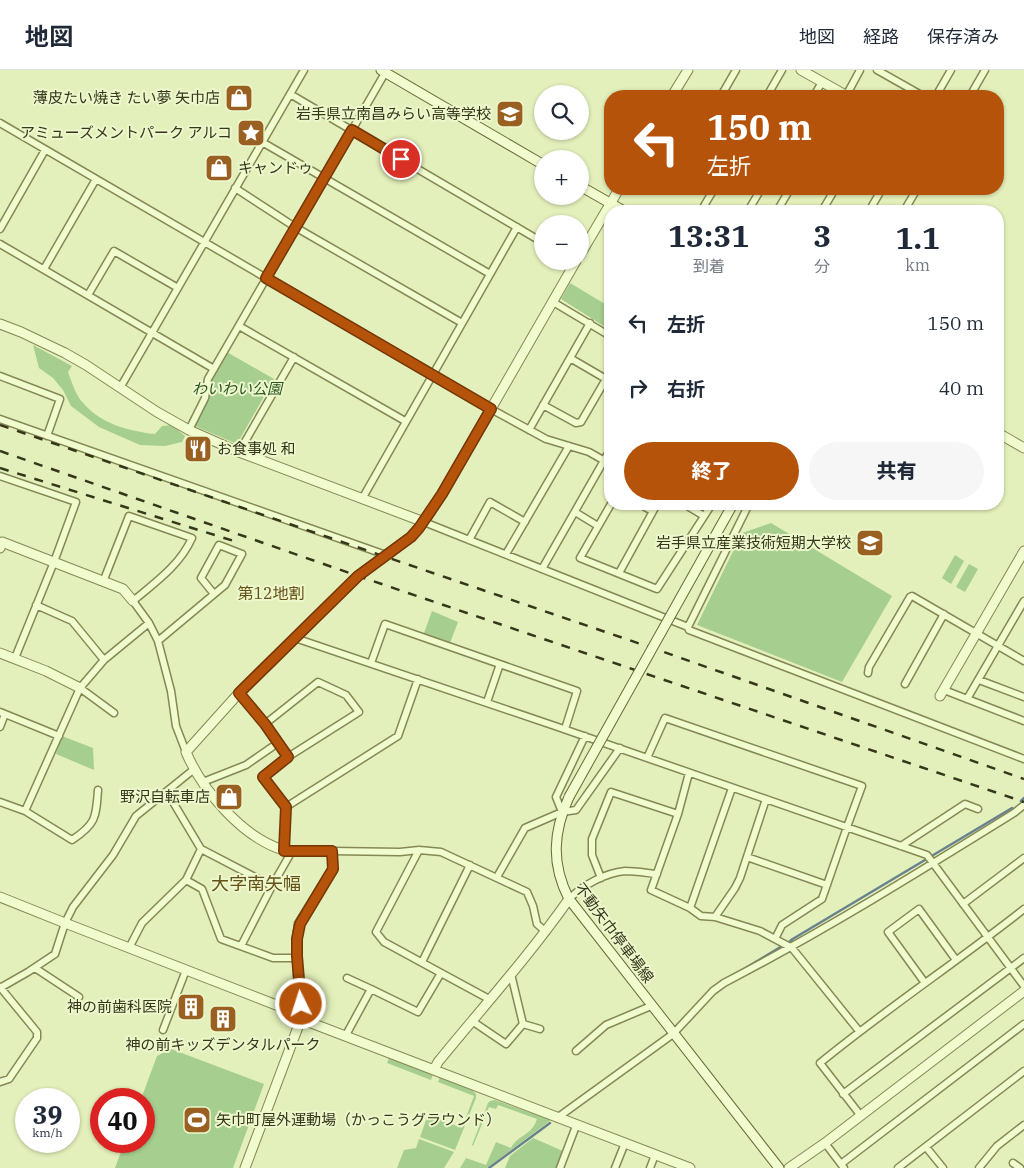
<!DOCTYPE html>
<html lang="ja">
<meta charset="utf-8">
<style>
body{margin:0;font-family:"IBM Plex Serif","Noto Sans JP",serif;background:#f6f6f7;color:#1f2937;height:100vh;display:flex;flex-direction:column;font-size:19px;white-space:nowrap}
*{box-sizing:border-box;margin:0}
p{font-size:16px;color:#747a83}
.icon{flex:none;width:28px;height:28px;fill:none;stroke:currentColor;stroke-width:2;stroke-linecap:round;stroke-linejoin:round}
.map{position:relative;flex:1;overflow:hidden}
.details{position:absolute;left:604px;top:135px;width:400px;height:305px;display:flex;flex-direction:column;background:#fff;border-radius:20px;box-shadow:0 1px 4px #0004}
.details>*{flex:none}
.hud{position:absolute;left:604px;top:20px;width:400px;height:105px;border-radius:20px;box-shadow:0 1px 4px #0004;background:#b45309;color:#fff;overflow:hidden}
.buttons{position:absolute;left:534px;top:15px;display:grid;gap:10px}
.buttons a{display:grid;place-items:center;width:55px;height:55px;border-radius:50%;background:#fff;box-shadow:0 1px 4px #0004;font-size:25px}
.speed{position:absolute;left:15px;top:1018px;display:flex;gap:10px;font-size:25px;font-weight:700;text-align:center}
.speed>*{display:grid;place-content:center;width:65px;height:65px;border-radius:50%;background:#fff;box-shadow:0 1px 4px #0004;line-height:1}
.speed small{font-size:12px;font-weight:400}
.speed .limit{border:8px solid #d22;background:#fff;color:#111}
.pin{position:absolute;display:grid;place-items:center;width:42px;height:42px;color:#fff;margin:-21px;border:2px solid #fff;border-radius:50%;box-shadow:0 1px 5px #0007}
.me{position:absolute;width:55px;margin:-28px;rotate:356deg;stroke-linejoin:round;filter:drop-shadow(0 0 4px #0008)}
.turn{display:flex;align-items:center;gap:18px;height:105px;padding:0 20px;font-size:22px}
.turn .icon{width:65px;height:65px;stroke-width:2.5}
.turn b{display:block;font-size:35px;line-height:42px}
.eta{display:flex;justify-content:space-evenly;align-items:center;height:85px;text-align:center}
.eta b{font-size:30px;font-weight:800;line-height:35px}
.cta{display:flex;gap:10px;margin-top:auto;padding:10px 20px}
.cta a{flex:1;height:58px;border-radius:30px;background:#b45309;color:#fff;font-size:20px;font-weight:800;line-height:58px;text-align:center}
.cta a+a{background:#f6f6f7;color:#1f2937}
ul{padding:0;list-style:none}
li{display:flex;align-items:center;gap:15px;height:65px;padding:0 20px}
li div{flex:1}
li b{display:block;font-size:19px}
li em{font-style:normal}
header{display:flex;align-items:center;gap:30px;box-sizing:border-box;height:70px;padding:0 25px;background:#fff;border-bottom:1px solid #e0e1e3}
header strong{font-size:24px}
nav{display:flex;gap:28px;margin-inline-start:auto;font-size:18px}
.map>svg:first-child{display:block}
</style>
<header>
<strong>地図</strong>
<nav><a>地図</a><a>経路</a><a>保存済み</a></nav>
</header>
<div class="map">
<svg width="1024" height="1098" viewBox="0 0 1024 1098">
<rect width="100%" height="100%" fill="#e4f0bb"/>
<!-- green -->
<path fill="#a5ce8f" d="M570,213L610,237V260L561,229Z
M33,275L72,296L68,302C72,313 76,326 84,334C102,354 128,361 155,364L162,356L172,355L185,366L182,372L165,376L140,375L99,357L71,336L63,320L53,308L39,298Z
M225,281L274,309L237,374L195,356L209,319L210,311Z
M771,453L892,526L842,612L697,555L742,463Z
M955,485L964,491L951,514L942,508Z
M969,494L978,499L965,522L956,517Z
M432,541L458,552L450,573L424,563Z
M62,666L93,678L94,700L56,684Z
M171,979L264,1014L233,1098H115L125,1071H144V1029H141L157,986Z
M389,988L433,1004L431,1010L387,993Z
M440,1007L471,1019L476,1024V1028L455,1080L420,1067L428,1045L462,1058L474,1026L438,1012Z
M495,1030L551,1050L487,1098H460L466,1088L486,1095L496,1072L511,1078C518,1064 532,1066 537,1049L498,1035L496,1039L489,1037L473,1076L472,1075L488,1033L490,1031Z
M533,1068L563,1081L556,1098H505L510,1086Z
M419,1069L454,1082L444,1098H397L404,1080L416,1078Z"/>
<g fill="none" stroke-linecap="round" stroke-linejoin="round">
<!-- stream -->
<path stroke="#67838e" stroke-width="2.5" d="M1021,731L1024,728
M791,870L1012,738
M744,899L792,870
M489,1098L550,1053"/>
<defs>
<path id="minor" d="M877,0L923,26
M290,24L542,172
M721,26L736,0
M767,26L782,0
M814,26L822,12
M846,26L860,0
M936,26L951,0
M970,26L985,0
M0,53L491,339L546,369L589,382L610,394
M262,72L490,204
M235,118L295,157L462,253
M703,119L712,123
M701,141L714,119
M748,141L761,119
M777,141L790,119
M822,141L835,119
M869,141L882,119
M904,141L917,119
M0,159L45,80
M0,174L214,299
M44,199L96,109
M88,225L114,181L178,218
M553,232L610,266
M239,256L405,351
M0,306L60,329L47,366
M120,318L304,0
M543,335L576,353L581,352L606,309L570,288
M0,349L386,485
M189,360L205,328L208,309L385,3
M529,360L590,253
M239,382L294,287
M0,406L76,432L54,492L15,588
M362,429L517,157
M611,434L580,488L657,519L712,434
M640,434L652,441
M684,434L704,446
M575,442L598,456
M424,452L688,557L689,560L1024,689
M469,470L490,432L525,452
M506,484L569,376
M542,499L610,380
M619,503L657,434
M103,512L129,446L192,468C180,495 156,512 133,531L149,553L158,571L171,621L176,656L186,682
M36,535L72,551L104,590
M688,557L749,434
M295,568L552,655L927,785L1024,916
M158,571L225,515L242,484L219,475L201,508L214,524
M371,593L385,554L577,621L565,659
M868,603L869,597L910,527L912,526L1024,591
M979,610L1024,627
M905,614L944,544
M80,618L114,643
M944,620L1024,651
M239,623L265,654L288,687
M967,629L1024,531
M487,632L500,594
M0,642L59,666
M265,654L318,612L346,625L359,642L288,687L263,707L286,737L284,781
M0,657L5,644
M647,688L665,648L862,716L847,757L822,829L782,855L775,869
M689,703L678,744L651,820L690,838L701,846L715,847L760,861L792,878L859,961
M203,712L246,695L272,677
M167,722L201,779L272,816L292,781
M0,732L25,741L72,770C96,754 96,748 98,720
M286,737L398,666L418,609
M25,741L80,618L104,590L149,553
M562,742L556,727L585,666
M901,776L965,734L978,739
M332,781L400,782L419,780L441,782L527,822L533,836L537,854L546,862
M747,787L827,815
M497,807L525,758L562,742L576,740L620,678
M601,808L592,785V769L611,722L678,744
M186,810L202,819L221,869L273,888H297
M569,829C583,815 605,803 625,801C635,801 647,803 657,804
M963,834L1024,788
M690,838L732,718
M715,847L735,818L740,808L766,729
M241,876L272,816
M129,878L142,853L186,810L201,779
M422,892L470,795
M35,898L79,927
M441,903L489,929
M511,904L523,954
M347,908L371,919
M925,913L888,862L919,839L956,890
M0,918L28,902L55,884L65,853L73,837L113,785L136,746L193,700
M472,951L506,974L523,954L540,959
M163,960L186,900
M346,965L371,919L418,942L441,903L384,872L376,862L419,780
M576,981L606,955L651,936
M0,1012L9,1009L37,968V962L0,917
M843,1024L1024,888
M861,1046L820,993C886,939 957,892 1024,839
M557,1048L673,964L713,921L724,913C824,861 919,802 1014,743L1024,735
M825,1073L844,1098
M926,1077L943,1098
M1013,1093L1020,1098
M841,1094L1024,954
M560,1098L576,1056
M615,1098L625,1073
M650,1098L655,1085
M898,1098L1024,1001
M979,1098L997,1076L1024,1055"/>
<path id="tertiary" d="M801,0L847,26
M672,26L688,0
M580,185L619,119
M0,254L21,262L65,283L86,295L157,342L189,360L239,382L424,452
M998,363L1024,378
M0,478L2,472L123,519L133,531
M0,583L46,601L80,618
M940,626L1024,481
M0,827L65,853L284,938L301,949L434,1000L438,992C482,938 529,886 569,829
M434,1000L690,1098
M245,1098L301,949L297,886V869L299,854L333,799L332,781C320,781 293,783 283,780C242,767 202,720 186,682L239,623L358,506L411,467L424,452L442,424L576,191
M789,1098L825,1073L1024,921"/>
<path id="secondary" d="M381,0L542,94
M580,116L624,141
M569,727C553,762 551,794 569,829L779,1098"/>
</defs>
<!-- minor casing -->
<use href="#minor" stroke="#858854" stroke-width="9"/>
<!-- tertiary casing -->
<use href="#tertiary" stroke="#858854" stroke-width="11"/>
<!-- secondary casing -->
<use href="#secondary" stroke="#686937" stroke-width="11"/>
<!-- minor -->
<use href="#minor" stroke="#f0fbce" stroke-width="6"/>
<!-- tertiary -->
<use href="#tertiary" stroke="#f0fbce" stroke-width="9"/>
<!-- secondary -->
<use href="#secondary" stroke="#f0fbce" stroke-width="9"/>
<!-- rail -->
<path stroke="#35361a" stroke-width="2.5" stroke-dasharray="9 9" stroke-linecap="butt" d="M0,355L664,582L1024,709
M0,381L358,506L1024,732
M0,398L237,472"/>
<defs>
<path id="secondary-bridge" d="M569,727L733,434"/>
</defs>
<!-- secondary-bridge casing -->
<use href="#secondary-bridge" stroke="#686937" stroke-width="11" stroke-linecap="butt"/>
<!-- secondary-bridge -->
<use href="#secondary-bridge" stroke="#f0fbce" stroke-width="9"/>
</g>
<g fill="none" stroke-linecap="round" stroke-linejoin="round">
<defs>
<path id="route" d="M301,934L297,886V869L300,854L333,799L332,781H284L286,737L263,707L288,687L265,654L239,623L358,506L411,467L419,458L442,424L491,339L266,208L352,60L401,89"/>
</defs>
<!-- route casing -->
<use href="#route" stroke="#753606" stroke-width="12"/>
<!-- route -->
<use href="#route" stroke="#b45309" stroke-width="9"/>
</g>
<!-- icons -->
<defs>
<symbol id="shop-square" viewBox="-11 -11 22 22"><rect x="-9" y="-9" width="18" height="18" rx="4" fill="#9a6021" stroke="#ecf7cb"/><path d="M-5-2.5h2.3a2.7 3.5 0 0 1 5.4 0H5L5.5 6h-11ZM-1.5-2.5h3a1.5 2.3 0 0 0-3 0Z" fill="#fff"/></symbol>
<symbol id="school-square" viewBox="-11 -11 22 22"><rect x="-9" y="-9" width="18" height="18" rx="4" fill="#9a6021" stroke="#ecf7cb"/><path d="M0-5L7-2L0 1L-7-2ZM-4 1L0 2.5L4 1V4Q0 6-4 4Z" fill="#fff"/></symbol>
<symbol id="sight-square" viewBox="-11 -11 22 22"><rect x="-9" y="-9" width="18" height="18" rx="4" fill="#9a6021" stroke="#ecf7cb"/><path d="M0-6L1.8-2.2L6-1.7L2.9 1.2L3.7 5.4L0 3.3L-3.7 5.4L-2.9 1.2L-6-1.7L-1.8-2.2Z" fill="#fff"/></symbol>
<symbol id="restaurant-square" viewBox="-11 -11 22 22"><rect x="-9" y="-9" width="18" height="18" rx="4" fill="#9a6021" stroke="#ecf7cb"/><path d="M-5-6h1v4h1v-4h1v4h1v-4h1v5L-1.5 .5V6h-2V.5L-5-1ZM5-6V6H3V1.5H1.5Q1.5-4 5-6Z" fill="#fff"/></symbol>
<symbol id="university-square" viewBox="-11 -11 22 22"><rect x="-9" y="-9" width="18" height="18" rx="4" fill="#9a6021" stroke="#ecf7cb"/><path d="M0-5L7-2L0 1L-7-2ZM-4 1L0 2.5L4 1V4Q0 6-4 4Z" fill="#fff"/></symbol>
<symbol id="building-square" viewBox="-11 -11 22 22"><rect x="-9" y="-9" width="18" height="18" rx="4" fill="#9a6021" stroke="#ecf7cb"/><path d="M-4-6H4V6H1V3H-1V6H-4ZM-2.5-4.3h1.7v1.8h-1.7ZM.8-4.3h1.7v1.8H.8ZM-2.5-1h1.7V.8h-1.7ZM.8-1h1.7V.8H.8Z" fill="#fff"/></symbol>
<symbol id="stadium-square" viewBox="-11 -11 22 22"><rect x="-9" y="-9" width="18" height="18" rx="4" fill="#9a6021" stroke="#ecf7cb"/><path d="M0-5a6.5 5 0 1 0 0 10a6.5 5 0 1 0 0-10ZM-3.5-1.8h7v3.6h-7Z" fill="#fff"/></symbol>
</defs>
<g fill-rule="evenodd">
<use href="#shop-square" x="223" y="12" width="32" height="32"/>
<use href="#school-square" x="494" y="28" width="32" height="32"/>
<use href="#sight-square" x="235" y="47" width="32" height="32"/>
<use href="#shop-square" x="203" y="82" width="32" height="32"/>
<use href="#restaurant-square" x="182" y="363" width="32" height="32"/>
<use href="#university-square" x="854" y="457" width="32" height="32"/>
<use href="#shop-square" x="213" y="711" width="32" height="32"/>
<use href="#building-square" x="175" y="921" width="32" height="32"/>
<use href="#building-square" x="207" y="933" width="32" height="32"/>
<use href="#stadium-square" x="181" y="1034" width="32" height="32"/>
</g>
<g text-anchor="middle" stroke-width="4" stroke-linejoin="round" paint-order="stroke">
<!-- poi labels -->
<g font-size="15" fill="#35361a" stroke="#ecf7cb" text-anchor="end">
<text x="220" y="33">薄皮たい焼き たい夢 矢巾店</text>
<text x="491" y="49">岩手県立南昌みらい高等学校</text>
<text x="232" y="68">アミューズメントパーク アルコ</text>
<text x="238" y="103" text-anchor="start">キャンドゥ</text>
<text x="217" y="384" text-anchor="start">お食事処 和</text>
<text x="851" y="478">岩手県立産業技術短期大学校</text>
<text x="210" y="732">野沢自転車店</text>
<text x="172" y="942">神の前歯科医院</text>
<text x="223" y="980" text-anchor="middle">神の前キッズデンタルパーク</text>
<text x="216" y="1055" text-anchor="start">矢巾町屋外運動場（かっこうグラウンド）</text>
</g>
<!-- park labels -->
<g font-size="15" font-style="italic" fill="#2b541f" stroke="#ecf7cb">
<text x="237" y="324">わいわい公園</text>
</g>
<!-- street labels -->
<g font-size="15" fill="#35361a" stroke="#ecf7cb">
<text transform="translate(614 863) rotate(53)" y="5">不動矢巾停車場線</text>
</g>
<!-- neighbourhood labels -->
<g font-size="16" fill="#655117" stroke="#ecf7cb">
<text x="271" y="529">第12地割</text>
</g>
<!-- quarter labels -->
<g font-size="18" fill="#655117" stroke="#ecf7cb">
<text x="256" y="820">大字南矢幅</text>
</g>
</g>
</svg>
<div class="buttons">
<a><svg class="icon" aria-label="search" viewBox="0 0 24 24"><circle cx="10" cy="10" r="6"/><path d="M15 15l6 6"/></svg></a>
<a>+</a>
<a>−</a>
</div>
<div class="speed"><div>39<small>km/h</small></div><div class="limit">40</div></div>
<div class="pin" style="left:401px;top:89px;background:#d93025"><svg class="icon" aria-label="arrive" viewBox="0 0 24 24"><path d="M6 21V4h12l-3 4 3 4H6"/></svg></div>
<svg class="me" style="left:301px;top:934px" viewBox="-20 -20 40 40"><circle r="17" fill="#b45309" stroke="#fff" stroke-width="3"/><path d="M0-11L8 9 0 5-8 9z" fill="#fff"/></svg>
<div class="hud">
<div class="turn"><svg class="icon" aria-label="left" viewBox="0 0 24 24"><path d="M17 20v-9H6M10 6l-5 5 5 5"/></svg><div><b>150 m</b>左折</div></div>
</div>
<section class="details">
<div class="eta">
<div><b>13:31</b><p>到着</p></div>
<div><b>3</b><p>分</p></div>
<div><b>1.1</b><p>km</p></div>
</div>
<ul>
<li><svg class="icon" aria-label="left" viewBox="0 0 24 24"><path d="M17 20v-9H6M10 6l-5 5 5 5"/></svg><div><b>左折</b></div><em>150 m</em></li>
<li><svg class="icon" aria-label="right" viewBox="0 0 24 24"><path d="M7 20v-9h11M14 6l5 5-5 5"/></svg><div><b>右折</b></div><em>40 m</em></li>
</ul>
<div class="cta"><a>終了</a><a>共有</a></div>
</section>
</div>
